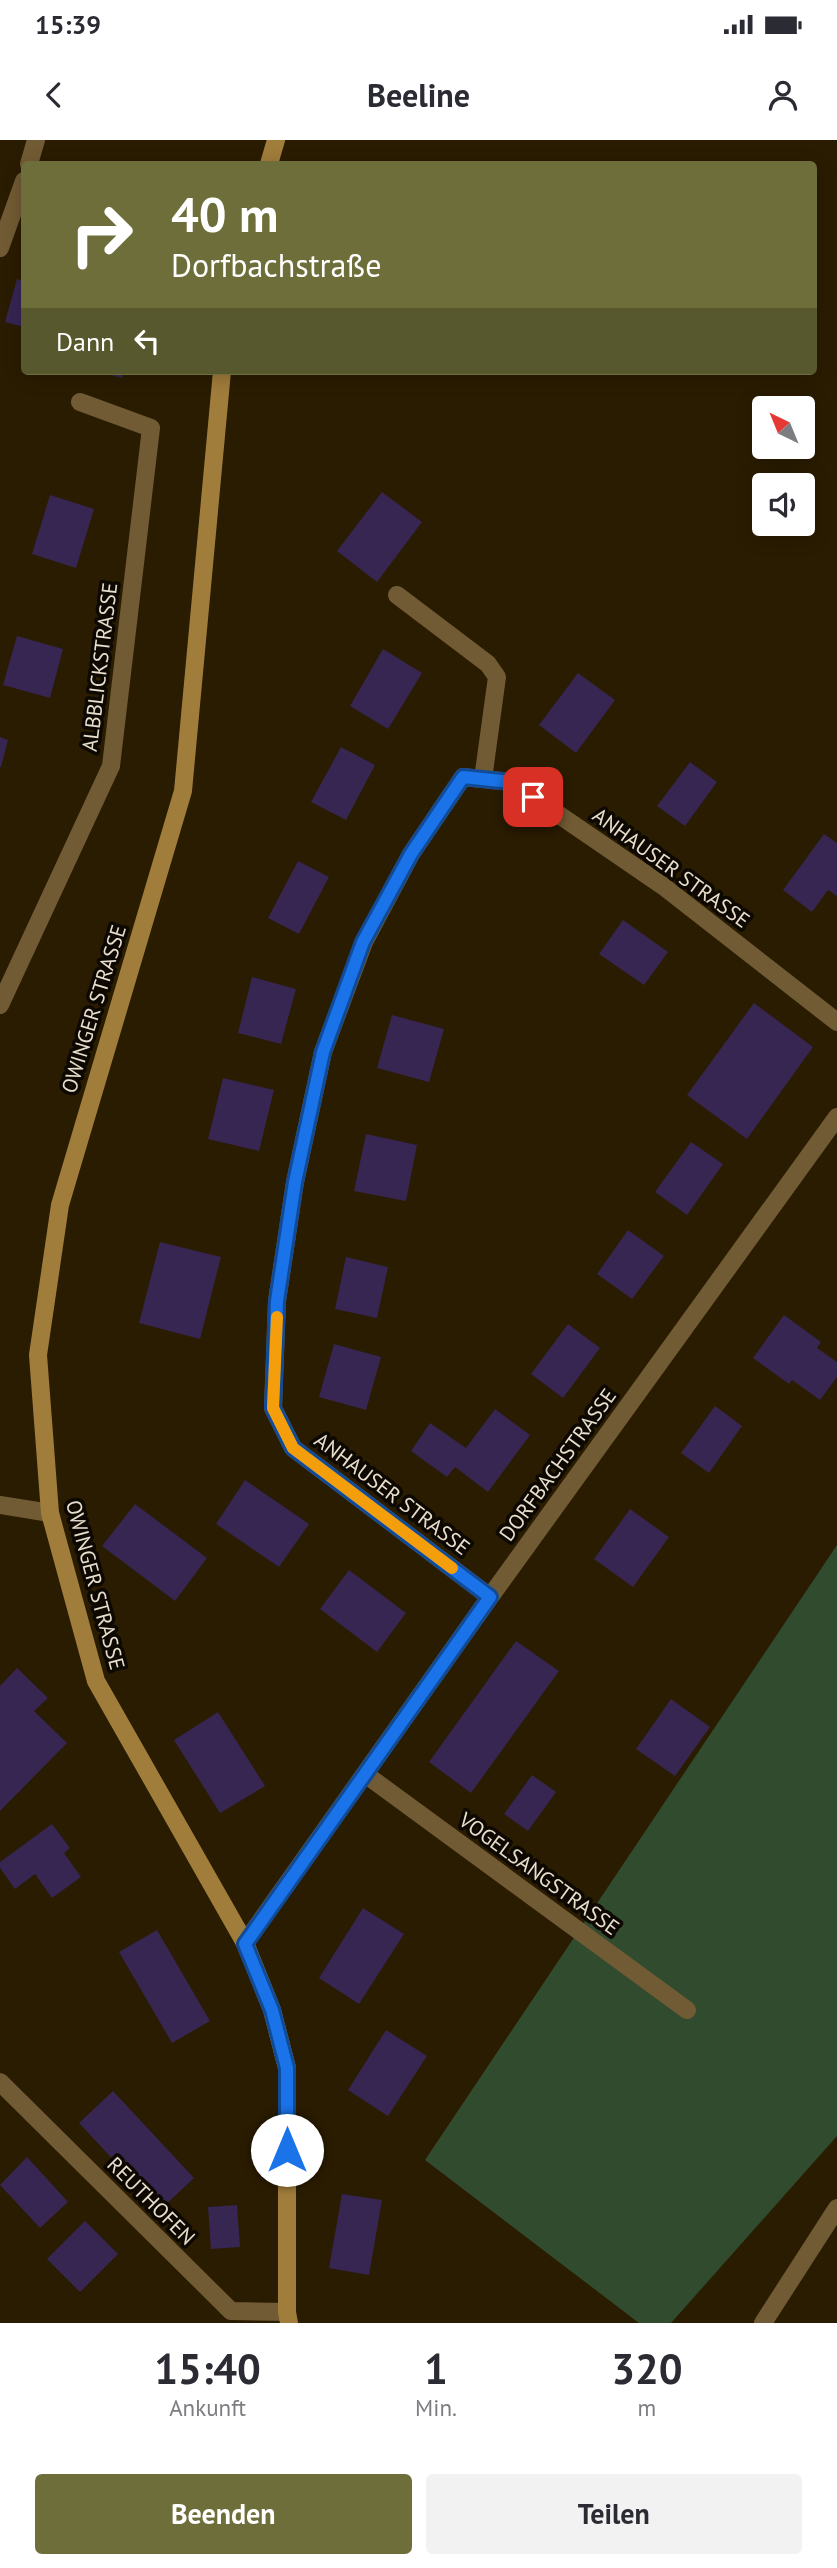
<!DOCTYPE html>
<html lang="de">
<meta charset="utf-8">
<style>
body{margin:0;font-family:"PT Sans",sans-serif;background:#f2f2f3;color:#2b2b33;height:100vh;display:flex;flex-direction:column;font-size:26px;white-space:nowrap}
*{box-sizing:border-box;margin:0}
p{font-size:23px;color:#7c7c81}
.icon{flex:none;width:38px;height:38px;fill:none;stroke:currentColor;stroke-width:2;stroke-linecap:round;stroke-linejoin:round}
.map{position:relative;height:2183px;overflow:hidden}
.details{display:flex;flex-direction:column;background:#fff;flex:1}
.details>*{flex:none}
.guide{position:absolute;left:21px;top:21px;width:796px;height:214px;border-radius:7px;box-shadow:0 4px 18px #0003;background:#6d6e3a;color:#fff;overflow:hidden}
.needle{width:46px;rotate:317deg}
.tools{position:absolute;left:752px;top:256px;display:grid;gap:14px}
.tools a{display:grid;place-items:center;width:63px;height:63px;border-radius:7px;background:#fff;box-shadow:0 4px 18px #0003;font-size:35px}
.pin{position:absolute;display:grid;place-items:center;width:60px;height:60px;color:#fff;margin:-30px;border-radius:14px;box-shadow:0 4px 10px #0006}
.me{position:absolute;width:77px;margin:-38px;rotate:0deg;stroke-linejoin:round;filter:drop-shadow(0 0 5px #0008)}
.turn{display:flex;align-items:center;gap:24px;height:147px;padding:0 35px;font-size:32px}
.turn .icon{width:91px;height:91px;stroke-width:2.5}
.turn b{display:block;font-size:49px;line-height:60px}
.then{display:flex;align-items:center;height:66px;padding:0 35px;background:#0003;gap:14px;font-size:26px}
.eta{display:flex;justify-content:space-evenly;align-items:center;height:119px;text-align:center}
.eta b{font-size:42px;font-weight:700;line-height:49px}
.cta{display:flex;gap:14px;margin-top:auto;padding:14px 35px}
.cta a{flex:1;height:80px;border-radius:7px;background:#6d6e3a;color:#fff;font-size:28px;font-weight:700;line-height:80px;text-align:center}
.cta a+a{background:#f2f2f3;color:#2b2b33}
.status{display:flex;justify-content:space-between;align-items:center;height:49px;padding:0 35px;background:#fff;direction:ltr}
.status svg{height:19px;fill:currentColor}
header{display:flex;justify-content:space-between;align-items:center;height:91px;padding:0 35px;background:#fff;font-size:32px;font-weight:700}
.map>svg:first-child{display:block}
</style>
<div class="status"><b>15:39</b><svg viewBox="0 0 49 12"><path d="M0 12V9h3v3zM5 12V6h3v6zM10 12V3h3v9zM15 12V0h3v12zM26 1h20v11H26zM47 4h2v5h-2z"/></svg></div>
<header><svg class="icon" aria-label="back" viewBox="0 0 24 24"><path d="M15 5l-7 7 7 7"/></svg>Beeline<svg class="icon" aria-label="person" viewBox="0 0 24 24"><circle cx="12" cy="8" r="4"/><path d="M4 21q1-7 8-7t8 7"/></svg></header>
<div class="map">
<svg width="837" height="2183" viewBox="0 0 837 2183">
<rect width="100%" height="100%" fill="#2a1c01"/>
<!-- green -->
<path fill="#314b2f" d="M837,1405V1996L671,2183H639L425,2020Z"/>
<!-- building -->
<path fill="#372552" d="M17,139L24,141V187L5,182Z
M97,231H124L122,238Z
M382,352L422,382L377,442L337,411Z
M50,355L94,369L76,428L32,414Z
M17,496L63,509L50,558L3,545Z
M383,509L422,533L388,589L350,566Z
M578,533L615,560L576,613L539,585Z
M0,597L8,600L1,627H0Z
M341,607L375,625L346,680L311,662Z
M690,622L717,642L685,686L657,666Z
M824,694L837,703V756L828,750L812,772L783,750Z
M298,721L329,737L299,794L268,778Z
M623,780L668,812L644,845L599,814Z
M252,837L296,849L281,904L238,893Z
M754,863L813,907L747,999L687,955Z
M392,875L444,889L429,942L377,928Z
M223,938L274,950L259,1011L208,999Z
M366,994L417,1005L406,1061L354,1051Z
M691,1002L723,1024L687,1075L655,1052Z
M628,1090L664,1116L632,1159L597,1134Z
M160,1102L221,1117L200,1199L139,1183Z
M346,1117L388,1127L377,1178L335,1169Z
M784,1175L821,1202L817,1208L837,1222V1237L820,1260L792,1240L789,1244L753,1218Z
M568,1184L600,1208L563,1258L531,1234Z
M334,1204L381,1217L366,1270L319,1257Z
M715,1266L742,1286L709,1333L681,1313Z
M495,1269L530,1295L488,1352L455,1327L447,1337L411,1311L430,1283L466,1308Z
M245,1340L309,1384L279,1427L216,1384Z
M135,1364L207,1418L175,1461L102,1406Z
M630,1369L669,1397L633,1447L594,1419Z
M349,1430L406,1473L377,1512L320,1469Z
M516,1501L559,1531L471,1653L429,1622Z
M17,1528L48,1558L34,1571L67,1603L0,1671V1546Z
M671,1559L710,1587L675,1636L636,1609Z
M218,1572L265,1646L220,1673L174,1600Z
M532,1635L556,1652L528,1691L504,1674Z
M52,1684L70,1708L64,1713L81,1737L52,1758L35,1734L15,1749L0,1728V1722Z
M363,1768L404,1794L359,1864L319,1838Z
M157,1790L210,1881L172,1903L119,1812Z
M386,1890L427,1916L388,1976L348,1950Z
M113,1951L194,2038L160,2070L79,1983Z
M27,2017L68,2062L40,2088L0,2045Z
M342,2054L382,2060L369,2135L329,2128Z
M237,2065L240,2107L211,2109L208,2067Z
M85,2081L118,2114L80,2152L47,2119Z"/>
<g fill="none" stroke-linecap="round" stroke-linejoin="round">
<!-- service -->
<path stroke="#715b34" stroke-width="18" d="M29,24L36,0
M0,108L24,41
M397,455L488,524L497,537L483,639
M0,865L111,626L151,288L80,262
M763,2183L837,2068"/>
<!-- minor -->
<path stroke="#715b34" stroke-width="18" d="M0,1365L50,1373
M490,1457L293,1308L273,1268L277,1161L295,1042L323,912L364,802L411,714L463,637L511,642L663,746L837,882
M365,1634L687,1870
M245,1803L490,1457L837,977
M0,1942L231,2171L287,2172"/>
<!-- secondary -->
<path stroke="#a17d3b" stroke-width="18" d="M269,24L276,0
M222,231L183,651L60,1065L38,1215L50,1373L96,1541L245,1803L272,1870L287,1928V2172L289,2183"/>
</g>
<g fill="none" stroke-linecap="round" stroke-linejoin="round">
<defs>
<path id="route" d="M287,2010V1928L272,1870L245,1804L490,1457L293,1308L273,1268L277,1161L295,1042L323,912L363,802L411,714L463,637L511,642L533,657"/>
</defs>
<!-- route casing -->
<use href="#route" stroke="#114b97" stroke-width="18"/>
<!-- route -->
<use href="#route" stroke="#1a73e8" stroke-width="12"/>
<!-- slow -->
<path stroke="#f59e0b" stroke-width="12" d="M277,1177L273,1268L293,1308L452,1428"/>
</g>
<g text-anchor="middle" stroke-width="7" stroke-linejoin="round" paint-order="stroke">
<!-- street labels -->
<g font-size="21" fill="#e7dece" stroke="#0d0801">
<text transform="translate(100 527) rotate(-83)" y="7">ALBBLICKSTRASSE</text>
<text transform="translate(671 728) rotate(36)" y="7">ANHAUSER STRASSE</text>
<text transform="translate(94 869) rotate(-73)" y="7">OWINGER STRASSE</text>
<text transform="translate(558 1325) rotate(-54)" y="7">DORFBACHSTRASSE</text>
<text transform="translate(392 1354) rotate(37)" y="7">ANHAUSER STRASSE</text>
<text transform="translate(95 1445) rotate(75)" y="7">OWINGER STRASSE</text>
<text transform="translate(539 1734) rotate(36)" y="7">VOGELSANGSTRASSE</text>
<text transform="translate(151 2061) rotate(45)" y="7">REUTHOFEN</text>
</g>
</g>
</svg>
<div class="tools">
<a><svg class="needle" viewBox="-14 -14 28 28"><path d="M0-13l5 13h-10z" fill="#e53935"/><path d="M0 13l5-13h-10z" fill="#7c7c81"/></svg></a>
<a><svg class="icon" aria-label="sound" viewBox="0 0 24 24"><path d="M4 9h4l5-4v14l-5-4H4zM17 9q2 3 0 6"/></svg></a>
</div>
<div class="pin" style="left:533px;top:657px;background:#d93025"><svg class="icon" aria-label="arrive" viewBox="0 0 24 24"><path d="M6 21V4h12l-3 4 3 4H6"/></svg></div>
<svg class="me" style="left:287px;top:2010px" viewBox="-20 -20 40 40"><circle r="19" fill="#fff"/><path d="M0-13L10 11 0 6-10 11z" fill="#1a73e8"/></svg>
<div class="guide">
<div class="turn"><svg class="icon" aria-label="right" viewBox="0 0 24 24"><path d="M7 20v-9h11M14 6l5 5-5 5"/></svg><div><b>40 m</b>Dorfbachstraße</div></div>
<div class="then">Dann<svg class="icon" aria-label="left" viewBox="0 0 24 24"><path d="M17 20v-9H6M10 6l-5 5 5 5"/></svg></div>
</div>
</div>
<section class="details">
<div class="eta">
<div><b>15:40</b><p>Ankunft</p></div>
<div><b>1</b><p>Min.</p></div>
<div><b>320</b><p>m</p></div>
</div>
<div class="cta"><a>Beenden</a><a>Teilen</a></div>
</section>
